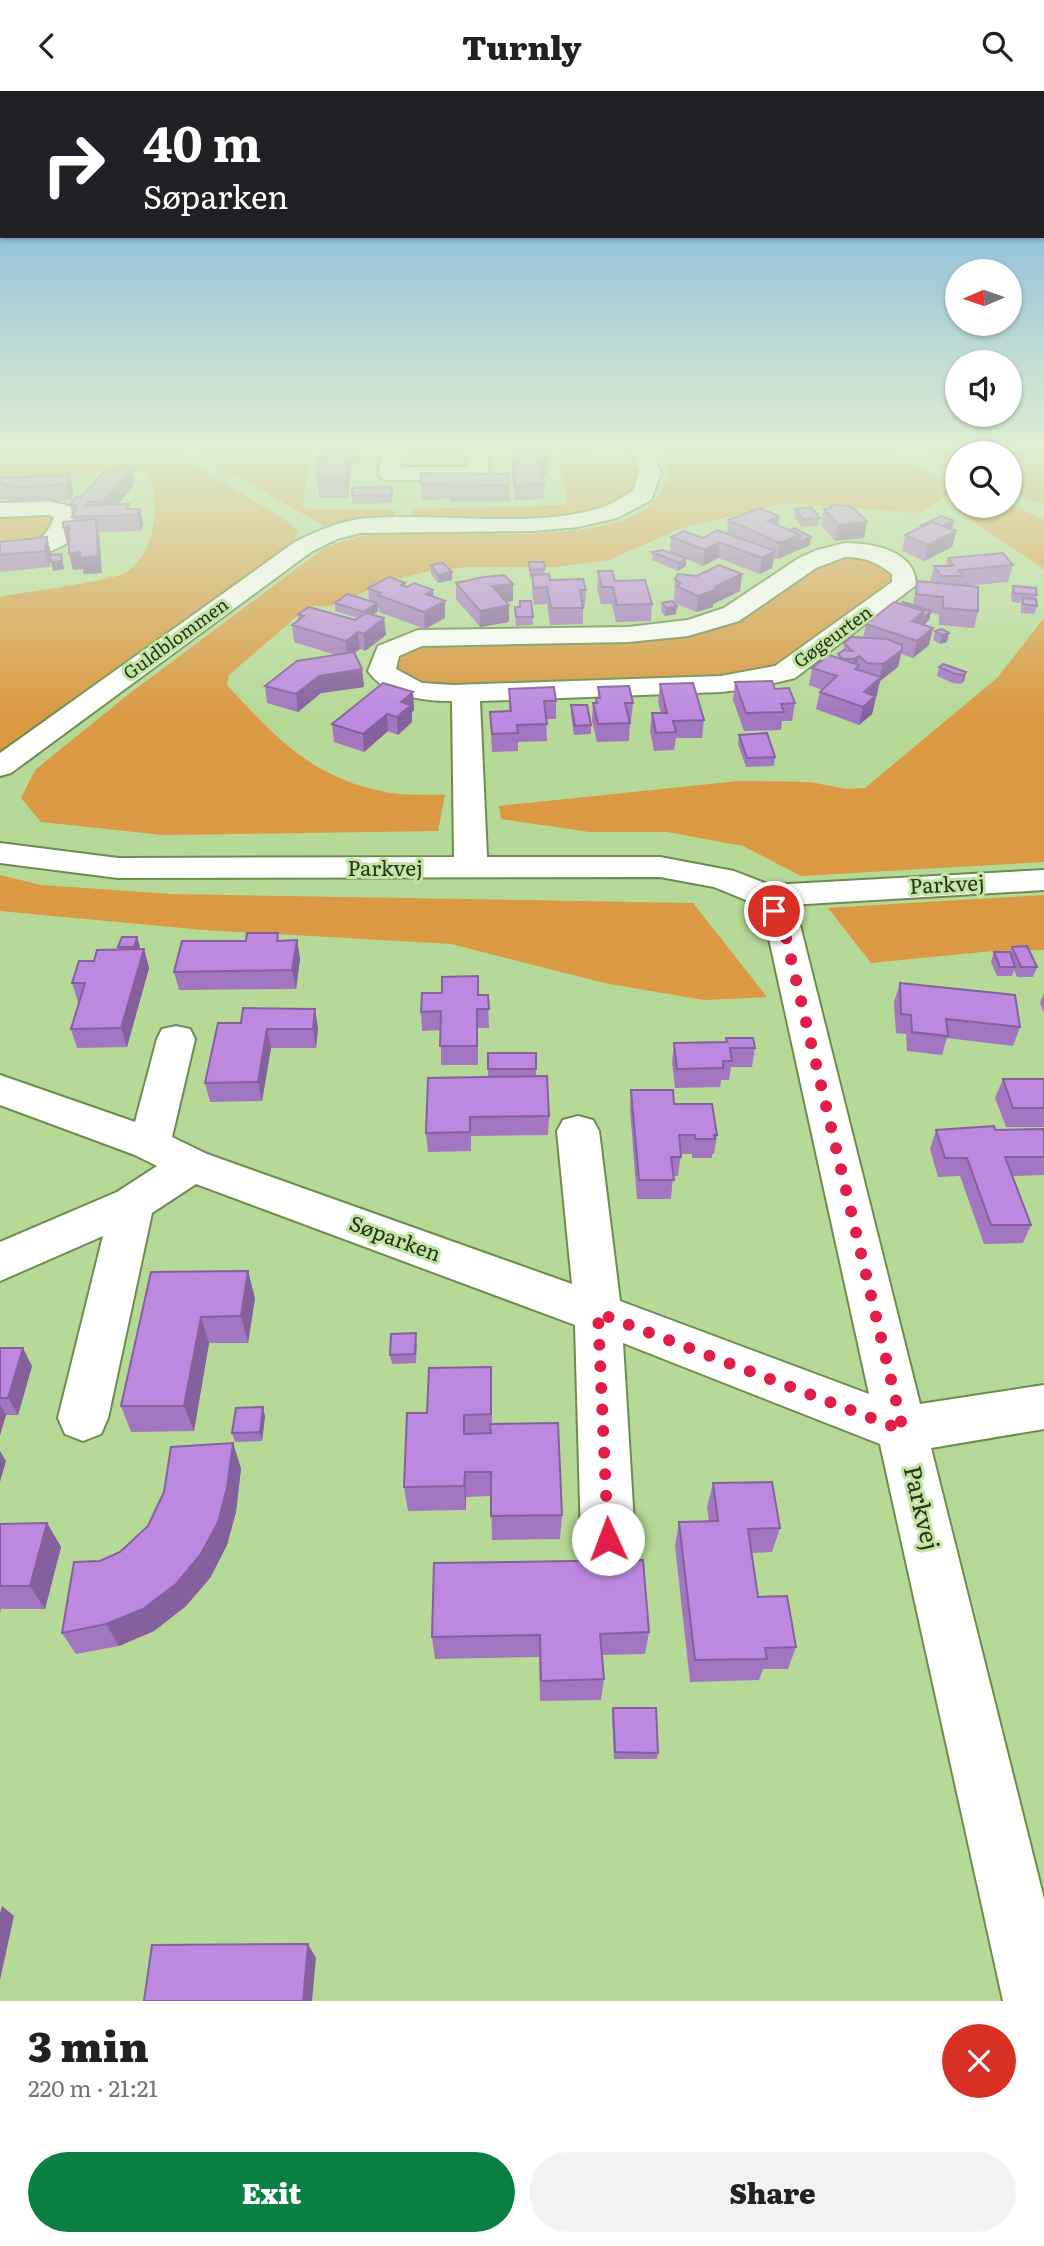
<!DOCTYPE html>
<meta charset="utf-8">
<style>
body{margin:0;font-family:Literata,serif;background:#f2f2f2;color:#202124;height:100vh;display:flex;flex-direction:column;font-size:26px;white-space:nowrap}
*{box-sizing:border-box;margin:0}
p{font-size:23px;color:#757577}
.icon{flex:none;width:38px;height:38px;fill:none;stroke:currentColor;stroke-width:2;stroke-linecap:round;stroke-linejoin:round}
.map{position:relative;height:1910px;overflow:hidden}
.sheet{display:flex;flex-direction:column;background:#fff;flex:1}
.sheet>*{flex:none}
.hud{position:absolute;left:0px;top:0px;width:1045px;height:147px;box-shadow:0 2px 5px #0004;background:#202124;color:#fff;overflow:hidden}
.needle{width:46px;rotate:268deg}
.tools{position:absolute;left:945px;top:168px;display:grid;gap:14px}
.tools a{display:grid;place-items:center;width:77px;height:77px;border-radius:50%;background:#fff;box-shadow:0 2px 5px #0004;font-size:35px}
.pin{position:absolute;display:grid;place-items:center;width:60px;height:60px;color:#fff;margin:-30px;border:4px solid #fff;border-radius:50%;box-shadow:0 2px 7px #0007}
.me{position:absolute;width:77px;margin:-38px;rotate:358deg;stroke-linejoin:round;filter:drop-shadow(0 0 5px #0008)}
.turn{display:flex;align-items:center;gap:24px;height:147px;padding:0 28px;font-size:32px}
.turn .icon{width:91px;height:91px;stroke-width:2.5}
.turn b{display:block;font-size:49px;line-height:60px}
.round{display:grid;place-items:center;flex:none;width:74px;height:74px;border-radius:37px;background:#f2f2f2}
.summary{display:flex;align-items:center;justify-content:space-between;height:119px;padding:0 28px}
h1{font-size:42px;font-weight:800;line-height:52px}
.button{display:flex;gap:14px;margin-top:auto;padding:14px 28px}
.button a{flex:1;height:80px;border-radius:42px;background:#0b8043;color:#fff;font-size:28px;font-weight:800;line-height:80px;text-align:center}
.button a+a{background:#f2f2f2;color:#202124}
header{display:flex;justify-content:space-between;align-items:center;height:91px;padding:0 28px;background:#fff;font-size:32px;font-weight:800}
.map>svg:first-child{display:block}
</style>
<header><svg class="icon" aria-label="back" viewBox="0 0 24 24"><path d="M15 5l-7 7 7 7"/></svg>Turnly<svg class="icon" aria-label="search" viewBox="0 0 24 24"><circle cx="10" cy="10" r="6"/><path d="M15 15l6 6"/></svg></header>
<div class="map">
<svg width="1044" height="1910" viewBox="0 0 1044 1910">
<rect width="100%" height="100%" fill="#b6d997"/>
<!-- green -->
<path fill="#da9942" d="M0,359H176L185,368L286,429L298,440L294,450L301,452L0,664V506C23,501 114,490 127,481C156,460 161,412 148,382L135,380L0,387Z
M196,359H310L303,416L307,418L394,419V427L334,437L324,435L210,370Z
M412,359H470L471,376L411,377Z
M558,359H587L592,364L634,363L639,381L632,405L573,427L416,429L412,418L563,414L567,411Z
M906,359L894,365L957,395V400L918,422L784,412L682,437L609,469L555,476H467L430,480L392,489L331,515H309L229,584L227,594C276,647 311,686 385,701C404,705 426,703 445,704L438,740L163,744L41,731L21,707L35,679L130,602L323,458C341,450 359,444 379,443C440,438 622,460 658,405C663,398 666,388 669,381L658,363Z
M930,359H1044V414L1010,401V362H957V382L933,373Z
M1010,413L1044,429V478L957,420L967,415Z
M39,420L56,426L50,446L0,459V422Z
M839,466H865L889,475L895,489L793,568L776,576L730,587L442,599L396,584C395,564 411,560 428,555L653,548L728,532L750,522L818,474Z
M1044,527V771L801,785L743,755L667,741H589L501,728L499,715L739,690L810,691L846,698L865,697L997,587Z
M0,784L41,794L171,803L693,812L767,906L704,909L609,893L451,853L204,839L0,820Z
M1044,804V859L993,860L871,872L828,817Z"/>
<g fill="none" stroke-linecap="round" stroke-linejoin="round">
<defs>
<path id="street" d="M382,359H402L401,376H467V359H487L489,382L486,387L478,388L390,389L382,388L379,383Z
M631,359H651L661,381L651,409L617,427L578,436L532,440L360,442L337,448L311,461L11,682L0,685V662L295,451C315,441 337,431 360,428C433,420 530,439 600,417C611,414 622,406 633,400L639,381Z
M48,410L70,415L76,426L66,453L47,462L0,469V455C29,450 43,457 54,426L48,424L0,426V412Z
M845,452C873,452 916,460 916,494L795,587L754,597L721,601L480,610L487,766H660L734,780L770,794L1044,779V799L789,814L800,834L920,1313L1044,1294V1338L931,1357L1044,1808V1910H1003L880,1353L623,1252L635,1448L627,1466L608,1474L589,1466L581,1448L575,1234L196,1093L152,1122L108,1327L101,1343L83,1350L65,1343L58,1327L103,1145L0,1190V1151L117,1101L157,1075L135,1064L0,1014V984L135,1031L157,948L162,938L176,935L190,938L195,948L172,1046L207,1063L572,1193L557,1040L563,1029L578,1025L593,1029L599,1040L620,1210L869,1303L766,834L753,812L714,796L660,786L118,787L0,772V752L118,767L454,766L452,610C423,610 386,606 368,580L378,555L418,539L628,536L688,529L724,517L799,467L817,459ZM845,466C865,466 876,471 892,483V491L775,575L721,585L453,594L422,592L396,578L399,565L422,555L628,551L688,545L739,530L816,477Z"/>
</defs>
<!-- street casing -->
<use href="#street" stroke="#6d8c4e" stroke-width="4"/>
<!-- street -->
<use href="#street" fill="#fff" fill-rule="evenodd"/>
</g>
<!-- wall -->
<path fill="#a376c1" d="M321,359H359L358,374H351L348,407H319L317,385Z
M515,359H546L548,371L547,386H543L544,393V408L515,409L512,385V370H517Z
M132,378L135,393L117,414L129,418H140L143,433L141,440L99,441L102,482L84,483L83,478L73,479L69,451L67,452L63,436L73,430L70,414L113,382Z
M421,382L509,394L510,410L450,411V408L422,409Z
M70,384L73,399L71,409L11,412L9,408L1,409L0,405V387Z
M392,396V412L352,413V405Z
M831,415L867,431L864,447L835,450L821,434L824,418H830Z
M795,418L820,427L818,435L802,436L794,426Z
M779,425L778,434L790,439L811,446L810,454L778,468L774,467L772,477L760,483L718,467L703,475L686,468V475L678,480L652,469V461L670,462L671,446L703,447L727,443L728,429Z
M922,434L952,438H951L956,440L952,456L924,470L902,460L905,444L922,436Z
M47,446L51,464L63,471L64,478L53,480L51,468L49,476L0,481V451Z
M948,467L1013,474L1008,491L963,495L978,520L974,537L939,534V523L931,522L929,529L924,534L929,554L913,567L901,563L898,576L880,590L872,623L859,634L816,618L820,601L822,599L809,594L812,577L838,567V563L843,560L844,552L863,547L866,533L901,513L913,514L917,490L930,491L934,475H946Z
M529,471H544L545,484L550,489L586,499L585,516H583V533L550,534L547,513L534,514L532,500V487H530Z
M431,474L452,481V489L438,492L431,483Z
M598,480L615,490L652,513L651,530L616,531L612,513H601L597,497Z
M742,483L740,500L713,513V516L697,521L674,512L675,488L697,485Z
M405,492V495L433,499V505L445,510V527L425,538L379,521V517H378V520L373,524L384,527L386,544L365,560L360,558L355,562L362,578L364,596L321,602L298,621L267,612L265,595L336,564L294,551L292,534L298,530V523L355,529L358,527L335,520V512L369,509L368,497Z
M456,492L513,493V510L506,511L509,514V531L480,536L456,508Z
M1013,495L1037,504L1035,508L1037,515L1034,523L1021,522V512L1012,511L1011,504Z
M662,512L676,523L665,525L661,520Z
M515,516L533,526V534L516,535Z
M942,538L947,551L940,553L933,549L935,540Z
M939,576L966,581L964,590L961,593L953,592L937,585Z
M735,591L795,612L792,630H782L781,639L744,640L733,609Z
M660,593L704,629L702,647H676L674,659L654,660L650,640L652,622H661L658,611Z
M598,596L633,612L631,630H630L629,650L597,651L592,630L593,612H595L596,607H598Z
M509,598L556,610V628H546L547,650L518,651V660L492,661L490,621L509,620Z
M413,601L414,619L412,621V631L398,644L388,640L364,661L334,651L332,633Z
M571,614L591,634V643L574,644L571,623Z
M739,644L775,666L774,675L746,676L738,653Z
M278,842L279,850L297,849L300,868L296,898L179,899L174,881L246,850Z
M137,846L140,856L139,858H144L149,877L127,956L77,957L71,938L79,911H78L72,892L94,870L119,859L118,856Z
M1012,856L1037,876L1033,886H1017L1014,879L1012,885H997L991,871L994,861H1010Z
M900,892L1020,936L1013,955L947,947L942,964L907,960L906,943L896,942L894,911Z
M1044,902V922L1040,912Z
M479,904H488L489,937H478V974H441V939L422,940L421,921Z
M218,932L318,937L316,957H271L262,1010L210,1011L205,992Z
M726,947L755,957L752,976H731L729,989H721L720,996L675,997L672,971L674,952L726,951Z
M488,962H536V985L549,1025L548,1044L471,1045V1060L428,1061L426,1042L488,986Z
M1003,988H1044V1036H1006L995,1007Z
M631,999L674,1013L717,1044L714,1063H712V1067H692V1063H681L678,1085H673L671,1108H637L630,1018Z
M1044,1038V1084L1012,1085L1031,1134L1023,1152L984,1153L960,1085L938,1086L930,1058L936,1039Z
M151,1181L255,1207L248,1252H209L194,1340L131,1341L121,1315Z
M417,1252L416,1272L392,1273L390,1264Z
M0,1257L32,1275L18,1324H6L0,1344Z
M492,1302V1333L562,1424L560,1448L492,1449L491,1405L466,1406V1419L408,1420L404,1396L427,1322Z
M265,1325L262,1350L235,1351L232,1342Z
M241,1377L236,1421L227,1454L210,1487L186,1515L154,1540L119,1555L76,1563L62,1542L100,1470L120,1461Z
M713,1392L780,1437L772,1461L751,1462L758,1506L796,1556L788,1578H763L759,1589L690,1591L675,1455L679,1431L709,1430L707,1416Z
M47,1432L61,1456L45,1518H1L0,1523V1433Z
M649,1541L645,1563L602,1564L604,1588L601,1609L540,1610L539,1566L435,1568L432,1546Z
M613,1617L658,1662L657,1668H614L612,1624Z"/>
<!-- shaded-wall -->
<path fill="#84609d" d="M349,359H350L351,374L348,407L346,384Z
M356,359H359L358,374Z
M132,378L135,393L108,425H105L102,411Z
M70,384L73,399L71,409L67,393Z
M140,418L143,433L141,440L137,424Z
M779,425L777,441L768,430Z
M96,428L99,444L102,482L84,483L83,478L73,479L69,463Z
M954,430L952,438L933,447L935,438Z
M867,431L864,447L835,450L838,434Z
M69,435L73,451L67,452L63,436Z
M956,440L952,456L924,470L928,454Z
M800,444L811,446L810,454L778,468L780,452Z
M47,446L51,462L49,476L45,460Z
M719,451L718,467L703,475L705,459Z
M775,460L772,477L760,483L762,467Z
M61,463L64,478L53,480L51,471Z
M686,467V475L678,480L679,472Z
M452,481V489L438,492V484Z
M742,483L740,500L713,513V516L697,521L698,505Z
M513,493V510L492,512V495Z
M433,499L434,516L426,503Z
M445,510V527L425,538L424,521Z
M377,512L378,520L365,529L364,521Z
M509,514V531L480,536V520Z
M677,515L676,523L665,525L666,517Z
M924,520L920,537L912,530Z
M931,520L929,529L921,536L923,527Z
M384,527L386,544L365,560L364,543Z
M933,537L929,554L913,567L917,550Z
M358,541L360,558L347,567L346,550Z
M949,542L947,551L940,553L942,544Z
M902,559L898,576L880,590L872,623L859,634L863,616L864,601L880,587L883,573Z
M859,565L856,577L859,574L856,592L851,586L854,568Z
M362,578L364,596L321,602L298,621L296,603L319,585Z
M966,581L964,590L961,593L964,584Z
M413,601L414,619L412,621V631L398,644L397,626L401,611Z
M387,623L388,640L364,661L363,643Z
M137,846L140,856L137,866L134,856Z
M297,849L300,868L296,898L292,879Z
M144,858L149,877L127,956L121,937Z
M315,918L318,937L316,957L313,938Z
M267,938L271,957L262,1010L258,991Z
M248,1180L255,1207L248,1252L241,1225Z
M201,1226L209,1252L194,1340L184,1315Z
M23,1257L32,1275L18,1324L8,1307Z
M0,1313L6,1324L0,1344Z
M263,1316L265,1325L262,1350L260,1341Z
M233,1352L241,1377L236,1421L227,1454L210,1487L186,1515L154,1540L119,1555L106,1533Z
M0,1360L6,1370L0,1391Z
M465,1381L466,1406V1419L464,1395Z
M47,1432L61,1456L45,1518L30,1495Z
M2,1815L14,1825L0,1889V1822Z
M308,1853L316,1867L312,1910H303Z"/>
<!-- building -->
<path fill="#bd89e0" stroke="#84609d" stroke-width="2" d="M321,359H349L346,384L317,385Z
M517,359H546L548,371H540L544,393L515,394L512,370H519Z
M118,377L132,378L102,411H88L86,415L129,413L127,418H140L137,424L72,426L77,414H70L76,406H81L104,381L113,382Z
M421,382L508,383L509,394L449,395V392L421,393Z
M70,384L67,393L6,397L8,393H0V387Z
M392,396V404L352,405V397Z
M835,414L851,415L867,431L838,434L824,418L831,417V415Z
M811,416L820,427L803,428L795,418Z
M760,417L779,425L768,430L800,444L780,452L728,429Z
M941,425L954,430L942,435L932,431L925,435L922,434Z
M96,428L98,465L80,467V461L69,463V435L63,436V431Z
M932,431L956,440L928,454L905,444Z
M794,437L811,446L799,451L800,444L790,439Z
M717,439L775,460L762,467L719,451L705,459L671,446L684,440L703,447Z
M47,446L45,460L0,464V451Z
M662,459L686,467L679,472L652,461Z
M1003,462L1013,474L959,479L963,485H941L934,475H954L948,467Z
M61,463L62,470L51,471L50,464Z
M529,471H544L545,478L530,479Z
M443,472L452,481L438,484L431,474Z
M719,474L742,483L715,496V499L698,505L676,495L681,492L675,488L678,483L697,485Z
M598,480H612L615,490L645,489L652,513L617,514L613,496H602Z
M549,483L550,489L583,488L586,499H580L583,517H551L547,496L534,497L532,484Z
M504,484L513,493L492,495L509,514L480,520L456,492L484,486Z
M389,486L405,492L401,494L407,496L414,492L433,499L426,503L445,510L424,521L378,504L381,502L368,497Z
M917,490L978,496V520L943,517V506L916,503Z
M1013,495L1036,497L1037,504L1014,502Z
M347,503L377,512L364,521L335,512Z
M1023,507L1036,508L1037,515L1023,513Z
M520,510H531L533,526H516L515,516H520Z
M672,510L677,515L666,517L662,512Z
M894,511L924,520L912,530L933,537L917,550L866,533Z
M903,511L931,520L923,527H922L924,520L901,513Z
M309,516L355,529L366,522L384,527L364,543L358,541L346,550L292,534L304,525L298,523Z
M942,538L949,542L942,544L935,540Z
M852,546L887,548L902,554V559L883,573L867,572L859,565L854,568H843L838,563L844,559L852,560L844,552Z
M354,561L362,578L319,585L296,603L265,595L297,570Z
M829,564L859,574L855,578L881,586L864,601L875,605L863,616L820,601L837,585L812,577Z
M943,573L966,581L964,584L955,583L939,576Z
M772,590L775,598L789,597L795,612L781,613L784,621L746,622L735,591Z
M383,592L413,601L401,611L411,614L397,626L387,623L363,643L332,633Z
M693,592L704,629L673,630L676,641L656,642L652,622H667L660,593Z
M629,595L633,612H625L630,632L598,633L593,612H597L596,607H600L598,596Z
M554,596L556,610H544L547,633L517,634L518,642L492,643L490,621L511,620L509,598Z
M571,614H587L591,634L575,635Z
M767,642L775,666L747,667L739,644Z
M247,842H278L277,850L297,849L292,879L174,881L182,850H246Z
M122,846H137L134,856H118Z
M1027,855L1037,876H1021L1012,856Z
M144,858L121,937L71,938L85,892H72L79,870H94L97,859Z
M994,861H1010L1015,876H1000Z
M478,885V904H488L489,918H477V955H440L441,920L421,921L422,902H442V886Z
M900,892L1015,904L1020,936L946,928L948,945L912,941L911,924L901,923Z
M243,917L315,918L313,938H267L258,991L205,992L218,932H241Z
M726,947H753L755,957H730L732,970H723V977L677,978L674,952L727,951Z
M488,962H536V978H488Z
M547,985L549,1025L470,1026V1041L426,1042L428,987Z
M1003,988H1044V1017H1013Z
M631,999H673L674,1013H712L717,1044H714L715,1048H695V1044H679L681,1066H671L674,1089H639Z
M994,1035L995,1039L1044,1038V1066H1005L1031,1134H991L967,1067H945L936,1039Z
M248,1180L241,1225L201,1226L184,1315H121L151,1181Z
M416,1242L415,1263L390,1264L391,1243Z
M0,1257H23L8,1307H0Z
M491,1276V1323L464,1324V1343L491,1342L490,1333L558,1332L562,1424L491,1425V1381H465L464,1395L404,1396L407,1322H427L429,1277Z
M263,1316L260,1341L232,1342L236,1317Z
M233,1352L227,1397L218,1431L201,1463L176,1493L143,1518L106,1533L62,1542L74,1471L100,1470L120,1461L148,1435L164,1401L171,1356Z
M772,1391L780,1437L748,1438L758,1506L787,1505L796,1556L765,1557L767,1568L695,1569L679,1431L718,1430L713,1392Z
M47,1432L30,1495H0V1433Z
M643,1469L649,1541L600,1543L604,1588L541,1590L540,1544L432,1546L434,1472Z
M613,1617H656L658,1662L615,1661Z
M308,1853L303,1910H144L152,1854Z"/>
<!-- sky -->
<linearGradient id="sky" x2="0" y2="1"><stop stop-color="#66a5e2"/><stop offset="0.57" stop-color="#deeed0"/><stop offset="1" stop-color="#deeed0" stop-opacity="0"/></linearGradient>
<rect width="1044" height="626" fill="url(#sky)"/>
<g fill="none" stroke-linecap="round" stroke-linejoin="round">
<!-- route -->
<path stroke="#e11d48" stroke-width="12" stroke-dasharray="0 21.6" d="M608,1448L598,1222L903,1339L783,834L774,820"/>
</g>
<g text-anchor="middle" stroke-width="6" stroke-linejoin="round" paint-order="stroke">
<!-- far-street labels -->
<g font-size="18" fill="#27341a" stroke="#c3e6a4">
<text transform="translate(833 546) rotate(-36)" y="6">Gøgeurten</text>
<text transform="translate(176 548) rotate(-36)" y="6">Guldblommen</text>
</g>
<!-- street labels -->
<g font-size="21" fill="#27341a" stroke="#c3e6a4">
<text x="385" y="785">Parkvej</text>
<text transform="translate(947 794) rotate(-3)" y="7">Parkvej</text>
<text transform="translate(395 1148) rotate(20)" y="7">Søparken</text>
</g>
<!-- near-street labels -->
<g font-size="24" fill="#27341a" stroke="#c3e6a4">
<text transform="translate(921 1417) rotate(77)" y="8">Parkvej</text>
</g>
</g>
</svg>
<div class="tools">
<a><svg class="needle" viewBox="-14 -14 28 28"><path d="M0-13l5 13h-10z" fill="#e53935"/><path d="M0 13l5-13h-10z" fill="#757577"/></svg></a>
<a><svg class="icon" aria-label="sound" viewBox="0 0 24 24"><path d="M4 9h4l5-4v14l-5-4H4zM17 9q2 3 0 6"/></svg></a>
<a><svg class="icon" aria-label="search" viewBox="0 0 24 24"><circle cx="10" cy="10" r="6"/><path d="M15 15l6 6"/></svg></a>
</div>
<div class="pin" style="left:774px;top:820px;background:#d93025"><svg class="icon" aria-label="arrive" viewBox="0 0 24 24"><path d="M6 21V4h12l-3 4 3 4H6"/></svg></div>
<svg class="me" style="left:608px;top:1448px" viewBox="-20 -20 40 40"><circle r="19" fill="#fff"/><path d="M0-13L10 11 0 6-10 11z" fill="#e11d48"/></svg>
<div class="hud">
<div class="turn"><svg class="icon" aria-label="right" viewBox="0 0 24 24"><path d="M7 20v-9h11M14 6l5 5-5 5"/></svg><div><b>40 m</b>Søparken</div></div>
</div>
</div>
<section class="sheet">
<div class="summary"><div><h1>3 min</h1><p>220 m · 21:21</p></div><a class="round" style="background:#d93025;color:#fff"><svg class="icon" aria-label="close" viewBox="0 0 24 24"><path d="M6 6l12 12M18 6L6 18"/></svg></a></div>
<div class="button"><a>Exit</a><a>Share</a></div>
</section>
